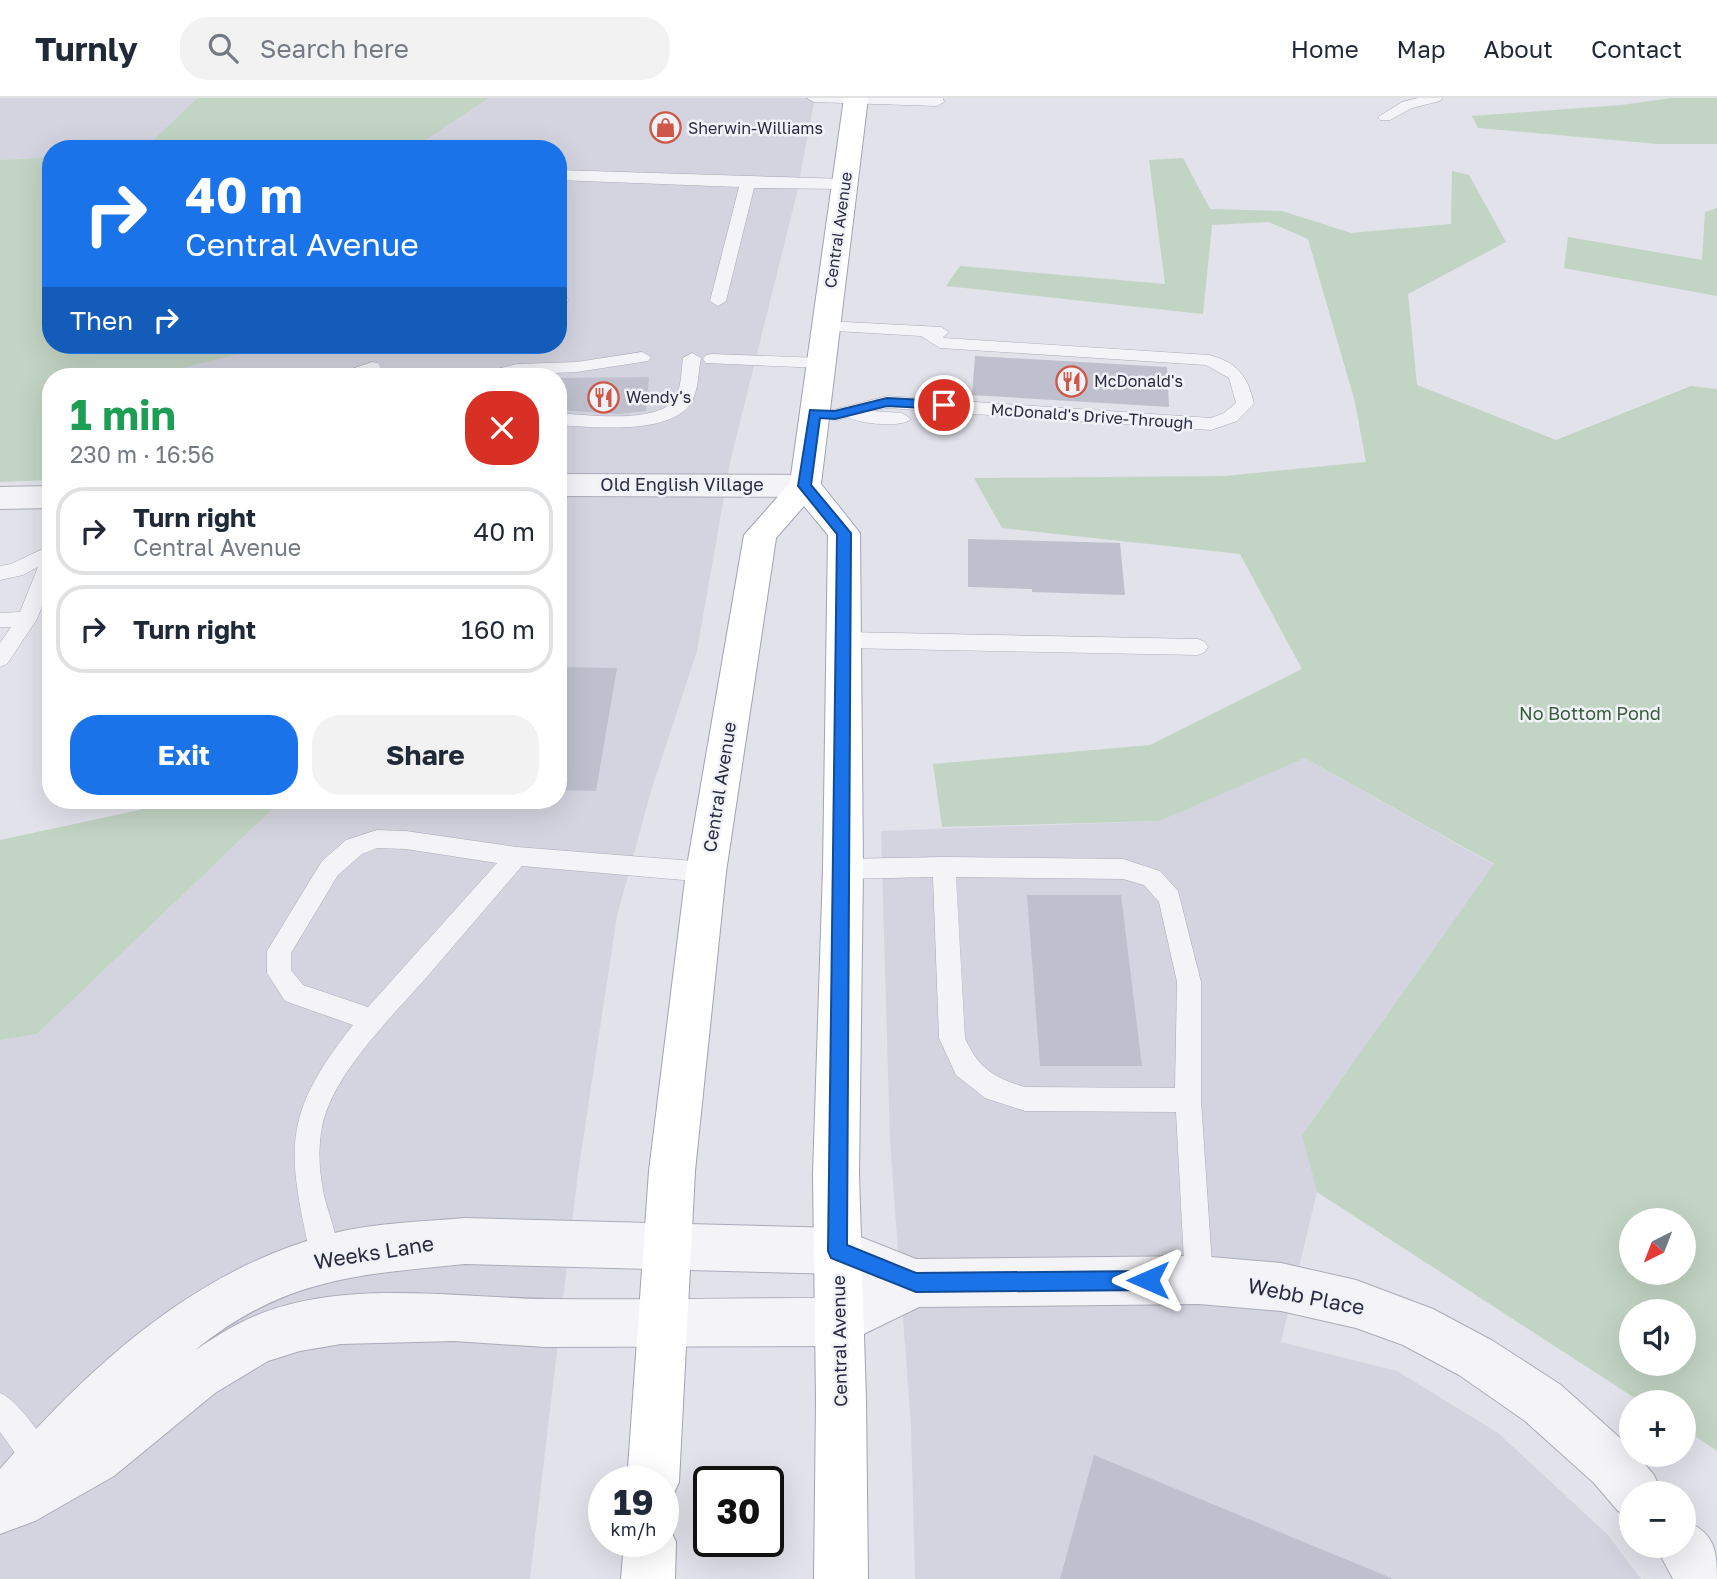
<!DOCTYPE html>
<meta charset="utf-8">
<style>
body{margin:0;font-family:"Golos Text",sans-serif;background:#f2f2f3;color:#1f2937;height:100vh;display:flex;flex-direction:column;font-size:26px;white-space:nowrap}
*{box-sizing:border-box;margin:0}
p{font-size:23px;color:#747a83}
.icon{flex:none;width:38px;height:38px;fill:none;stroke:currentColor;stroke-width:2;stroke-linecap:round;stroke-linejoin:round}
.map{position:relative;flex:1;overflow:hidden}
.details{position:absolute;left:42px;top:270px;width:525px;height:441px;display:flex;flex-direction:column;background:#fff;border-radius:28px;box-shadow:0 7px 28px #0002}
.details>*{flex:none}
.top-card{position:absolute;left:42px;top:42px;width:525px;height:214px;border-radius:28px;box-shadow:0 7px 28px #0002;background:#1a73e8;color:#fff;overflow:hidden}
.needle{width:46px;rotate:222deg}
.tools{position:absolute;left:1619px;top:1110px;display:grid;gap:14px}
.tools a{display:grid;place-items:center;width:77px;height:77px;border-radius:50%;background:#fff;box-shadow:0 7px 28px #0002;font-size:35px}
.speed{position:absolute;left:588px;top:1368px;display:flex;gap:14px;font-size:35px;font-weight:700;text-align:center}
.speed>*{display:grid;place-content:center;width:91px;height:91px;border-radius:50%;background:#fff;box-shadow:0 7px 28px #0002;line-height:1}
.speed small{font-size:18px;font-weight:400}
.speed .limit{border:4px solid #111;border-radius:10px;background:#fff;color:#111}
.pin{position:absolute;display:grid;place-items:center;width:60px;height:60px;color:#fff;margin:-30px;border:4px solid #fff;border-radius:50%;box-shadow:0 2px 7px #0007}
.me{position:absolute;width:77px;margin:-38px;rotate:270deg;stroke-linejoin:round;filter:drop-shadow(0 0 5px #0008)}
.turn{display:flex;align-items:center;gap:24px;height:147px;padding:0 28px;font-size:32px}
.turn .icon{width:91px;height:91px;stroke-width:2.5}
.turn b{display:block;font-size:49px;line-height:60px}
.then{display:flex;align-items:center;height:66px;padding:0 28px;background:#0003;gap:14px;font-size:26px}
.round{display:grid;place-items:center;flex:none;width:74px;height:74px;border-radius:28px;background:#f2f2f3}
.summary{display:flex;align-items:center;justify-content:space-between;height:119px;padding:0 28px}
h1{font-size:42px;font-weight:700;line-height:52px;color:#1e9e55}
.action{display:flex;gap:14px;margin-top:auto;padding:14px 28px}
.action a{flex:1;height:80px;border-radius:28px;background:#1a73e8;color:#fff;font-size:28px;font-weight:700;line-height:80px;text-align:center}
.action a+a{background:#f2f2f3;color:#1f2937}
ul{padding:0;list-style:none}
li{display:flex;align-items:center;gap:21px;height:88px;margin:0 14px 10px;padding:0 14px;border:4px solid #e0e1e3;border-radius:28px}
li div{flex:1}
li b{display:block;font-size:26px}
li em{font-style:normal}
header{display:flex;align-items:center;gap:42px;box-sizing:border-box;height:98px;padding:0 35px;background:#fff;border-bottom:2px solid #e0e1e3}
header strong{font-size:33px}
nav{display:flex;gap:38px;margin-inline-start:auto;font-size:24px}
.search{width:490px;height:63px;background:#f2f2f3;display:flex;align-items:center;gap:18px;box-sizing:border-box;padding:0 24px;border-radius:28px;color:#747a83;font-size:26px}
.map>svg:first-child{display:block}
</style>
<header>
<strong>Turnly</strong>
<div class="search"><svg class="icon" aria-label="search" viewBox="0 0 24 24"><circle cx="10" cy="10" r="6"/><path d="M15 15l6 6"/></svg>Search here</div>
<nav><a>Home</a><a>Map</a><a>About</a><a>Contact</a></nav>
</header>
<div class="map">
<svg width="1717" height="1481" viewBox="0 0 1717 1481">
<rect width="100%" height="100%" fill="#e1e2ea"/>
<!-- built -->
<path fill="#d3d4df" d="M0,0H197L149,46L116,51H51V59L0,62Z
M489,0H815L796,99L730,364L697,553L651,693L617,818L578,1075L530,1481H0V942L37,936L282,702H558V278H153L265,249V247H558V51H412Z
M1305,660L1494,767L1302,1037L1317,1094L1281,1244L1397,1273L1498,1335L1608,1437L1641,1481H915L911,1328L890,1043L881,733L1160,723Z"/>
<!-- green -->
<path fill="#c2d4c3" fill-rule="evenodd" d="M197,0H489L412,51H116L149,46Z
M1672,0H1717V46H1658L1478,30L1472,18L1621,7Z
M51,59V247H265V249L153,278H51V382L0,384V62Z
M1183,60L1210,111L1282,113L1351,135L1451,126L1452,73L1469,77L1506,144L1408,196L1417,287L1556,342L1691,288L1717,291V1353L1684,1331V1304H1641L1317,1094L1302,1037L1494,766L1305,660L1160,723L942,729L933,666L1150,647L1302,571L1240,456L1002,430L974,380L1225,378L1366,364L1355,304L1308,141L1269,124L1212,127L1203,216L946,188L960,168L1165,186L1149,62ZM1631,1122H1684V1174H1631ZM1631,1213H1684V1265H1631Z
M1717,110V198L1564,170L1568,139L1702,162L1705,114Z
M169,702H282L37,936L0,942V742L167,706Z"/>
<!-- building -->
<path fill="#bec0cd" d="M975,258L1167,269L1169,309L972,297Z
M649,279L646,313L620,316L558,312V280Z
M968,441L1120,445L1125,497L1032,494V491L968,489Z
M558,569L617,570L596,693L558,692Z
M1027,797H1121L1142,968H1040Z
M1094,1357L1391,1480V1481H1060Z"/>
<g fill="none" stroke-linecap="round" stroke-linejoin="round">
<defs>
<path id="lane" d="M807,0H943L944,4L937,8L814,4Z
M1418,0H1442L1440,3L1412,10L1390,22H1380L1378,19L1402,4Z
M558,72L845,81L853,86L845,91L754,90L726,203L718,208L710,203L739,89L558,82Z
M558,197L566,198L568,202L566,206L558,207Z
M826,223L941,229L949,234L943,239L944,240L1209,257C1237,264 1248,278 1254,306L1237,323L1211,332L887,310L872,313L902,315L911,321C903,330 858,326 848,319L835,323L826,317L829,313L887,298L1211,320L1224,315L1236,305L1229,280L1206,267L940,250L921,238L820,232L818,228L820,224Z
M642,254L651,259L648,263L577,274L481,278L484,274L517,266L577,264Z
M692,255L701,260C698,274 699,290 692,303C674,338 592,329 558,327V315C585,317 657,326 674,302C682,291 681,273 683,260Z
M712,256L821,260L830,265L821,270L706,265L703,261L706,257Z
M372,264L378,265L381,269C370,280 355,279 340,278L343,274Z
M51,447V486L37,521L7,566L0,569V545L11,529H0V515L20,514L38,469L23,477L0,482V468L11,466Z
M844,534L1198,541L1205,544L1208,549L1205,554L1198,557L844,550L837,547L834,542L837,537Z
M377,732L406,733L517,749L706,764L714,767L718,774L714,781L706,784L522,768C492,803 462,838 432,873C397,914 332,975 322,1029C318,1050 319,1071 323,1092C327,1115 344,1148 335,1170L325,1174L315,1170L311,1160C287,1052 281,1018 353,927L285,903L267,875V853L322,763L346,742ZM377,750L406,751L497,765L368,909L303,887L291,872V855L338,777L362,756Z
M944,759L1123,761L1160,773L1178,793L1201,884V1002L1213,1182L1209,1192L1199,1196L1189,1192L1185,1182L1176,1014L1025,1013L985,1000L956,977L939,940L933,779L843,781L835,778L831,771L835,764L843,761ZM956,779L1123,781L1144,787L1159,804L1177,884L1175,990L1025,989C994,980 978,970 965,940Z
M0,1295C19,1303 47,1344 55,1363L51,1374L40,1378L29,1374L0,1334Z"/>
<path id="street" d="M558,376L805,377L816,380L821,388L816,396L805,399L558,398Z
M51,388V410L0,411V389Z
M465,1120L838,1130L916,1161L1199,1158L1281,1165L1356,1182L1433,1211L1493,1243L1561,1287L1630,1349L1631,1356H1636L1654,1377L1662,1395H1631V1419L1618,1413L1594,1385L1525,1323L1459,1277L1403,1247L1356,1230L1281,1213L1199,1206L919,1209L839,1248L546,1249L454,1243L341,1246L300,1253L268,1263L215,1295L114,1378L35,1423L0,1436V1371C88,1270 191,1175 323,1138C368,1125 418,1124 465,1120ZM465,1166L838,1176L863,1187L836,1200C740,1200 645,1202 549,1201C451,1200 331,1178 240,1225C224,1233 209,1243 194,1253C284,1180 355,1177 465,1166Z
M1684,1422C1714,1435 1717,1450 1717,1481H1673L1655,1447H1684Z"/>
<path id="primary" d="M844,0H868L821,386L860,435L863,771L859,1076L866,1302L868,1481H814L816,1302L813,1076L823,771L828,437L804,408L776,440L726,774L695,1073L679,1384L671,1402L663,1405V1384H627L649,1073L686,774L744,437L790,385Z
M663,1423L668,1426L676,1444L675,1481H621L624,1444H663Z"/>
</defs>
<!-- lane casing -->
<use href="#lane" stroke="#aaabb8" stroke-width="1"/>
<!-- street casing -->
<use href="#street" stroke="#aaabb8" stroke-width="2"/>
<!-- primary casing -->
<use href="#primary" stroke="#a0a3b6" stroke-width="2"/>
<!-- lane -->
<use href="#lane" fill="#f4f4f8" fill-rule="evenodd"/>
<!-- street -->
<use href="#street" fill="#f4f4f8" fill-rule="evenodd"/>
<!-- primary -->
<use href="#primary" fill="#fff" fill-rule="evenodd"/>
</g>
<!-- route -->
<path fill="#1a73e8" stroke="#114b97" stroke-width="2" d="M887,300L944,303L950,307L944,311L887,308L835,321L820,320L811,387L851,435L847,1147L916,1175L1148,1173L1155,1175L1158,1182L1155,1189L1148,1192L916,1194L831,1160L828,1153L837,436L798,388L810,312L835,313Z"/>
<!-- icons -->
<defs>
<symbol id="shop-ring" viewBox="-11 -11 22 22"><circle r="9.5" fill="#f1f2f7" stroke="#ce5847" stroke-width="1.5"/><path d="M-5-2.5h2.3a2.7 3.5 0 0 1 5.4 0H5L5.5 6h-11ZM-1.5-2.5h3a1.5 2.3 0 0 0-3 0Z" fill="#ce5847"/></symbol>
<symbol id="restaurant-ring" viewBox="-11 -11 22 22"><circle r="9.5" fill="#f1f2f7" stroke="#ce5847" stroke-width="1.5"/><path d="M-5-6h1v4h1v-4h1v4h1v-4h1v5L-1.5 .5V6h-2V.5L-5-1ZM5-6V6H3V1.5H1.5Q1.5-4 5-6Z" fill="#ce5847"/></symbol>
</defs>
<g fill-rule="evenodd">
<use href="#shop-ring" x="648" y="12" width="35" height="35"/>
<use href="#restaurant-ring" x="1054" y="266" width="35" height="35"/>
<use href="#restaurant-ring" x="586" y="282" width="35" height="35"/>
</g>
<g text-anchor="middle" stroke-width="5" stroke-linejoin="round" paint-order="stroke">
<!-- far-poi labels -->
<g font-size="16" fill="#292b42" stroke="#f1f2f7" text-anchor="start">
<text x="688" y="36">Sherwin-Williams</text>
<text x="1094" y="289">McDonald's</text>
<text x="626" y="305">Wendy's</text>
</g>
<!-- far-street labels -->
<g font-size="16" fill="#292b42" stroke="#f1f2f7">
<text transform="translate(838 132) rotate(-82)" y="6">Central Avenue</text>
<text transform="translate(1092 318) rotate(4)" y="6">McDonald's Drive-Through</text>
</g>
<!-- street labels -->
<g font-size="18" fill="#292b42" stroke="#f1f2f7">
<text x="682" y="393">Old English Village</text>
<text transform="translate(720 689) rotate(-81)" y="6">Central Avenue</text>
<text transform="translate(840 1243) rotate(-91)" y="6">Central Avenue</text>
</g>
<!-- park labels -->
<g font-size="18" fill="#375d3a" stroke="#f1f2f7">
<text x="1590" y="622">No Bottom Pond</text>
</g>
<!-- near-street labels -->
<g font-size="21" fill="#292b42" stroke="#f1f2f7">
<text transform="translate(374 1155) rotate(-9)" y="7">Weeks Lane</text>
<text transform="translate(1306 1199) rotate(11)" y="7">Webb Place</text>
</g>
</g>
</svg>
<div class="tools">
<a><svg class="needle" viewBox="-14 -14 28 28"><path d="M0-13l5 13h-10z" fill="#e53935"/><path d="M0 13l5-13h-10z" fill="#747a83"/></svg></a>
<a><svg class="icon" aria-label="sound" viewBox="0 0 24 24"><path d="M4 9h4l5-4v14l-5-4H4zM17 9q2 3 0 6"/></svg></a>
<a>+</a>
<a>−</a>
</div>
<div class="speed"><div>19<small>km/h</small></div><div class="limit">30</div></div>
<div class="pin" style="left:944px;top:307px;background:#d93025"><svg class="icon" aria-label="arrive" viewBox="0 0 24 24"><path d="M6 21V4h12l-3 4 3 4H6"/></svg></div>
<svg class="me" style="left:1148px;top:1182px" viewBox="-20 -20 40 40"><path d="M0-17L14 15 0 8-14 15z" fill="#1a73e8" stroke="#fff" stroke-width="4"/></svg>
<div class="top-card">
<div class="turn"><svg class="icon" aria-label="right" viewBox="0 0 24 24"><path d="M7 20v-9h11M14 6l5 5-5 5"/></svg><div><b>40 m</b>Central Avenue</div></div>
<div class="then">Then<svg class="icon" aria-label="right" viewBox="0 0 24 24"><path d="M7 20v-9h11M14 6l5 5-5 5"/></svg></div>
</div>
<section class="details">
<div class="summary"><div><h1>1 min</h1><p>230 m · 16:56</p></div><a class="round" style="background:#d93025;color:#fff"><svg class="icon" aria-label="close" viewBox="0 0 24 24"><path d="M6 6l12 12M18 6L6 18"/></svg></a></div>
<ul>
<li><svg class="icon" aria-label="right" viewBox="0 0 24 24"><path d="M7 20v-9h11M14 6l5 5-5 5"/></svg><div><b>Turn right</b><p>Central Avenue</p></div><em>40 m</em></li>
<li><svg class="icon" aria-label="right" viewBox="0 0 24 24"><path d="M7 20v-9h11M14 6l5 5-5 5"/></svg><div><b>Turn right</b></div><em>160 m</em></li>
</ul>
<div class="action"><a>Exit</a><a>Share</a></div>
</section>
</div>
